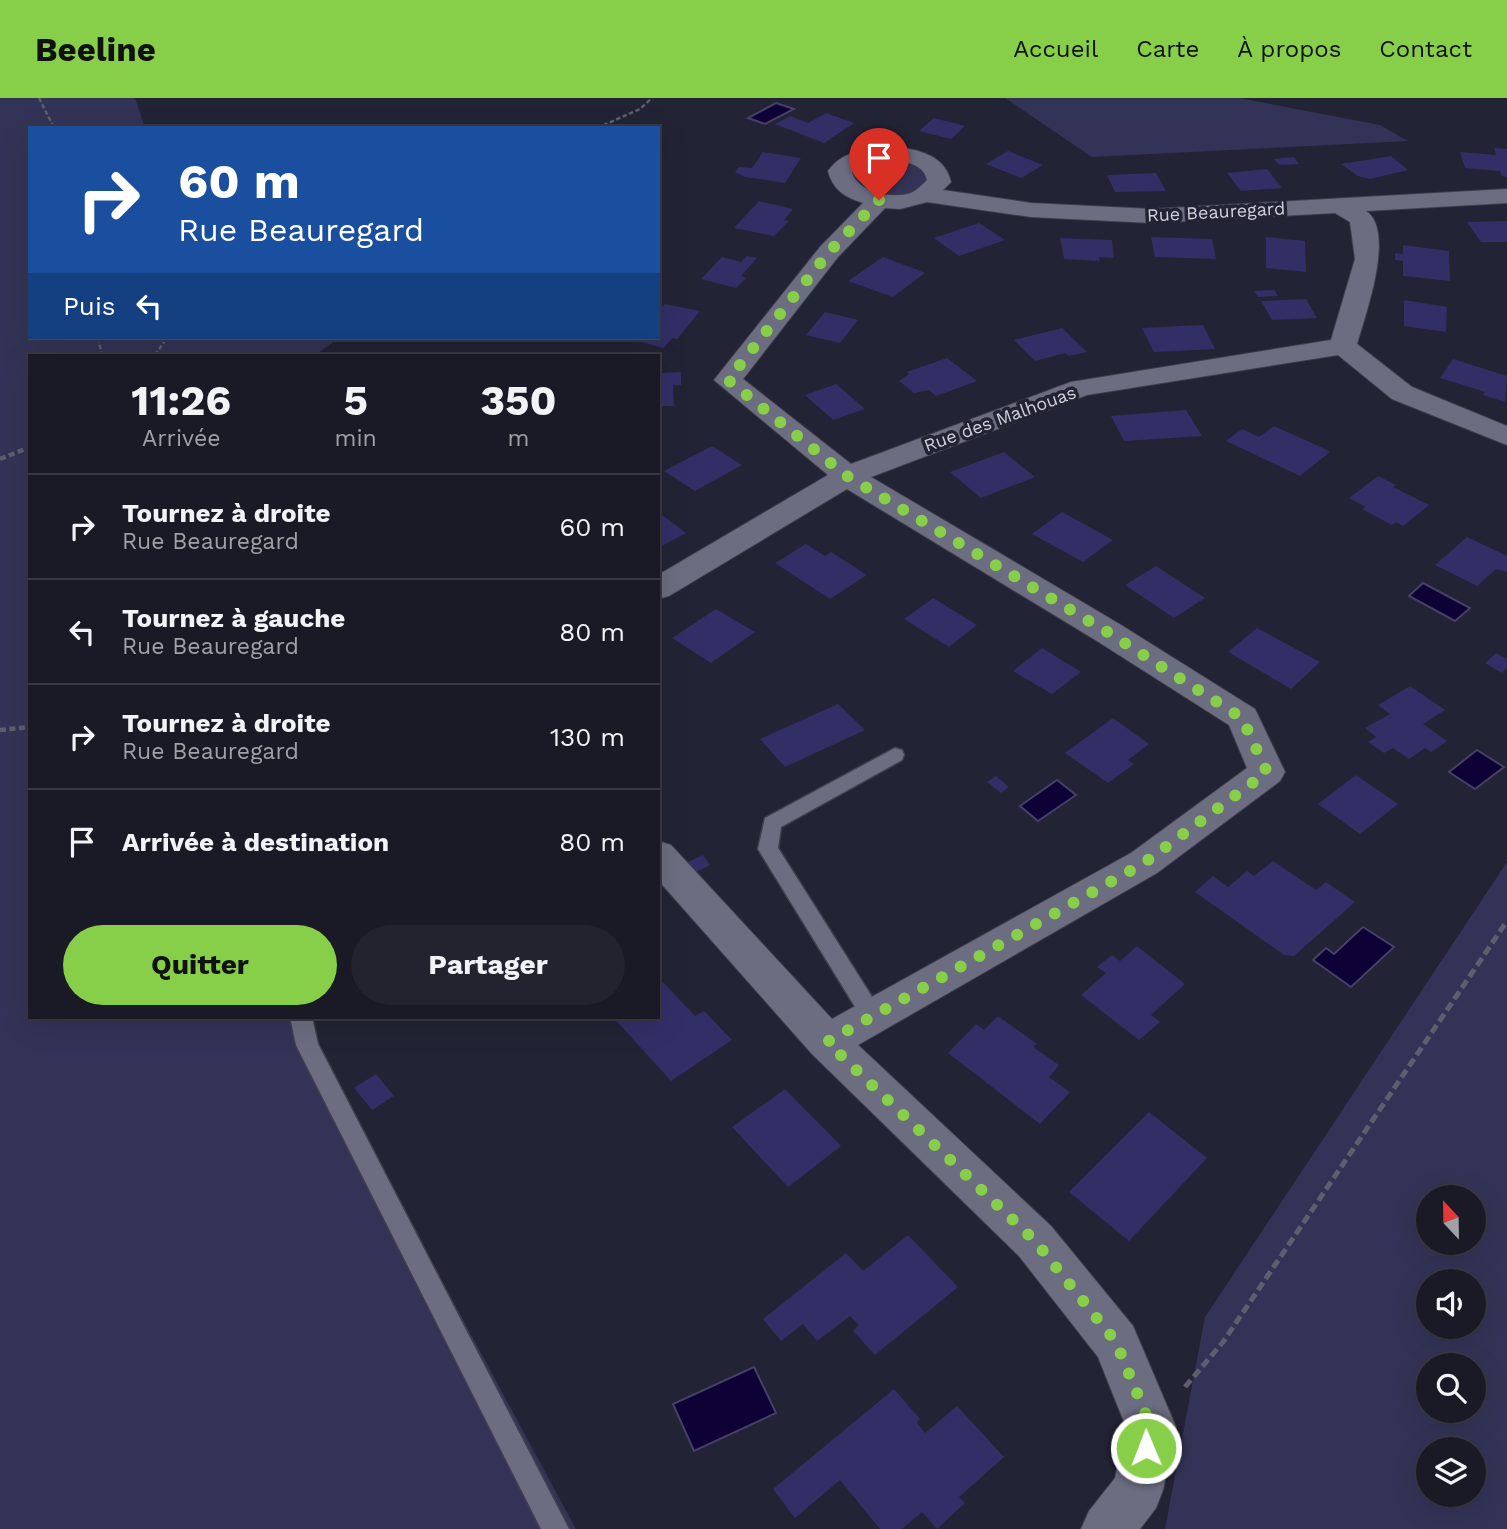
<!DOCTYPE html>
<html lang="fr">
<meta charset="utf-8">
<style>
body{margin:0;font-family:"Work Sans",sans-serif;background:#23232f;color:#f1f3f6;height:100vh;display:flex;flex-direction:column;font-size:26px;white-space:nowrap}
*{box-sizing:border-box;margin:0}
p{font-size:23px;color:#9fa1a7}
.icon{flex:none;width:38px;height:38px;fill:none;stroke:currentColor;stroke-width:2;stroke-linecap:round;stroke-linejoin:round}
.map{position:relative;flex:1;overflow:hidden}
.sheet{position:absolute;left:28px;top:256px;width:632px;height:665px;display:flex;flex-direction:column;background:#1a1a27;border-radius:0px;box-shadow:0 7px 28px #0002,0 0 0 2px #383844}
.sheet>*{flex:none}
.banner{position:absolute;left:28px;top:28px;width:632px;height:214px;border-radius:0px;box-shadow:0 7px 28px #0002,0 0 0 2px #383844;background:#1a4fa0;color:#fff;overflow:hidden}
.needle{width:46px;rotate:338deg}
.fabs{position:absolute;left:1416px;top:1087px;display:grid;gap:14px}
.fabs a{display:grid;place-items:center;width:70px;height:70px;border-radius:50%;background:#1a1a27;box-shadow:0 7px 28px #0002,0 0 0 2px #383844;font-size:35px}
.pin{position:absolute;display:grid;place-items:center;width:60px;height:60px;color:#fff;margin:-72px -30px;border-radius:50% 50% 50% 0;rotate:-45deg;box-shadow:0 0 7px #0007}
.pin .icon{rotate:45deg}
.me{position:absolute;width:77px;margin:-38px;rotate:359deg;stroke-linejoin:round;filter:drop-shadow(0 0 5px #0008)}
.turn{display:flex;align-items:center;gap:24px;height:147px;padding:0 35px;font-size:32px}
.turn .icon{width:91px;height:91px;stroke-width:2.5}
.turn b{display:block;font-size:49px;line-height:60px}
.then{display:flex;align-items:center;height:66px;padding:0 35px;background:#0003;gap:14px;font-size:26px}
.eta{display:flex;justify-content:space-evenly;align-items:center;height:119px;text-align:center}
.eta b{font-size:42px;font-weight:700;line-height:49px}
.action{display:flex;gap:14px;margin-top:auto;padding:14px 35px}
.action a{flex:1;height:80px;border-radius:42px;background:#88cf49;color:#111;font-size:28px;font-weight:700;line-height:80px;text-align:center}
.action a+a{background:#23232f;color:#f1f3f6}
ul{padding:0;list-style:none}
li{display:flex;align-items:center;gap:21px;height:105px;padding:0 35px;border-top:2px solid #383844}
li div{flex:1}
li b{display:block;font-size:26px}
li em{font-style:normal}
header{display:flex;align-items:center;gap:42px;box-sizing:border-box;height:98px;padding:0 35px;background:#88cf49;color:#111}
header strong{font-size:33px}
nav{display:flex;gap:38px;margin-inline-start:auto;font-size:24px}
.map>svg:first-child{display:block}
</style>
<header>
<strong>Beeline</strong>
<nav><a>Accueil</a><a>Carte</a><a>À propos</a><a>Contact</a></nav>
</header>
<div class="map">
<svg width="1507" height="1431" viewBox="0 0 1507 1431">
<rect width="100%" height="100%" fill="#222334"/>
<!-- green -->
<path fill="#333357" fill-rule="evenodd" d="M0,0H135L145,30H30V240H339L315,257H30V919H308L317,951L576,1431H0Z
M1005,0H1239L1380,27L1408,43L1092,59Z
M896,61L919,68L928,79C919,103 880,100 861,90C857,88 853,82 850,77C858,60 879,62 896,61Z
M1507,764V1431H1165L1205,1219ZM1474,1099V1144H1428V1099ZM1474,1183V1228H1428V1183ZM1474,1267V1312H1428V1267ZM1474,1351V1396H1428V1351Z"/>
<!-- water -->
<path fill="#0e0136" stroke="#483f68" stroke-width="2" d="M776,5L794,11L765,26L748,20Z
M1423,485L1470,510L1455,523L1409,498Z
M1477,652L1504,669L1475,691L1449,674Z
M1057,682L1076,697L1038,723L1020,708Z
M1363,829L1394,849L1351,889L1313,862L1326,850L1334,856Z
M754,1269L776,1315L694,1353L673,1306Z"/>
<!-- building -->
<path fill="#322f67" d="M826,15L854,25L824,45L775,26L790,18L808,25Z
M934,20L965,28L951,41L919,33Z
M1494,50L1507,51V79L1502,78L1500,73L1465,70L1460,54L1496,57Z
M1008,53L1043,67L1021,80L986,66Z
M763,54L801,60L785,85L745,79L735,74L739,69L752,70Z
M1391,58L1408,72L1370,81L1358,78L1341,66Z
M1294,59L1299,66L1279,67L1274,61Z
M1267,71L1282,90L1241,93L1227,75Z
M1156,75L1166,93L1115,94L1107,77Z
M759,103L793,111L784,122L789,123L774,138L734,130Z
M1507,123V144H1481L1467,124Z
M979,125L1005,142L959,158L934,140Z
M1151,139L1212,141L1216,161L1155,159Z
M1266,139L1305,143L1306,174L1266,170Z
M1060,140L1112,142L1114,160L1099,159L1100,163L1064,161Z
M1403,147L1449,153L1450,183L1403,178V163L1395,162V155L1403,156Z
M747,158L757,160L741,178L746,180L736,190L701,181L722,159L741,164Z
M883,159L918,172L925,175L893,199L848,183Z
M1274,192L1278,198L1258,199L1254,193Z
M1306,201L1317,220L1272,222L1261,203Z
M1404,202L1447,209L1446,234L1404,228Z
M665,206L700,213L677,241L672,240L664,250L633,242L635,240H658V213Z
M825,214L858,222L840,245L806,237Z
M1203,227L1215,251L1154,254L1142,230Z
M1062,230L1087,254L1069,258L1065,255L1035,263L1014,242Z
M947,260L977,283L936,298L929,292L914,295L899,283L909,276L907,274Z
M1453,261L1507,278L1505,304L1483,297L1485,294L1440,280Z
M681,274V287H673L674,308H658V275Z
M836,286L865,311L833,322L805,297Z
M1186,312L1202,338L1124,343L1111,318Z
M1274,328L1325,351L1330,354L1300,378L1226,343L1242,331L1259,339Z
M712,348L742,367L695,393L664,373Z
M1004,354L1035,379L981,400L950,374Z
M1378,378L1396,387L1393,389L1429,407L1403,428L1396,424L1392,427L1362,411L1366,409L1349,400Z
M658,414L686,435L658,450Z
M1062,414L1113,442L1083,464L1032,436Z
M1467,439L1507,458V474L1496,471L1477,488L1435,467Z
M806,446L825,458L831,454L867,477L830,501L775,465Z
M1156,468L1205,500L1174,520L1125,487Z
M933,500L977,527L949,549L904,521Z
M716,511L755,534L711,565L672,540Z
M1257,530L1320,564L1291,591L1228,554Z
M1042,550L1081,574L1052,596L1013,573Z
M1496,555L1507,561V570L1502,575L1485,565Z
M1410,588L1445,612L1423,626L1447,643L1431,654L1425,650L1409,661L1393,650L1384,655L1368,644L1376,639L1365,630L1390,616L1378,607Z
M838,606L865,632L785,669L760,641Z
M1113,620L1149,646L1128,662L1134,666L1108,685L1065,655Z
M1356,677L1398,706L1360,736L1318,706Z
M996,678L1009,689L1001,695L987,684Z
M703,757L710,767L696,774L688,764Z
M1273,763L1316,792L1326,784L1355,804L1294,858L1284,857L1195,794L1213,778L1228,789L1247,773L1254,778Z
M1137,848L1185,886L1151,917L1160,924L1139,942L1081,897L1106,875L1097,869L1112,857L1120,863Z
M660,881L695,918L704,913L732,942L671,983L613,919H658Z
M998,918L1037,946L1033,949L1059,967L1049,979L1070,994L1040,1026L948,955L976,926L984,932Z
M376,976L394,998L372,1012L354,990Z
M785,991L841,1048L788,1089L732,1029Z
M1149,1014L1207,1060L1129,1143L1069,1094Z
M908,1137L958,1189L875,1257L853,1233L859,1227L850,1218L817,1243L803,1226L781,1243L763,1221L846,1155L863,1173Z
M894,1291L920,1321L917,1325L925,1335L957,1308L1004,1359L959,1399L965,1405L937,1431L922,1414L902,1431H880L840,1382L795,1420L773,1391Z"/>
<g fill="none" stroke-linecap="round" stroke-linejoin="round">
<defs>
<path id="lane" d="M895,650L902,652L904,657L902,662L781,729L778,750L881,913L884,919L881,925L873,928L865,925L758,751L765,720Z
M290,919H312L318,946L569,1431H541L296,947Z"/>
<path id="street" d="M883,48C910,50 944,53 951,84L943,92L1031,105L1152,111L1507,91V105L1366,113C1396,133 1365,218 1357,246L1412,289L1507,328V347L1392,301L1338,257L1087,297L871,379L1121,527L1255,611L1285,674L1280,683L1157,775L858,947L1051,1128L1133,1228L1176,1329L1163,1392L1156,1410L1140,1431H1081L1089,1413L1115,1380L1126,1329L1098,1259L1019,1158L812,956L658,782V743L671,747L832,921L1131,755L1247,670L1229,627L1097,543L847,391L669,498L658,501V477L828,377L714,282L820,149L863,105C845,99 833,92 828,73C841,54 862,53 883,48ZM883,62C899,63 923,63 927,82C923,86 918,91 913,94C896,102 857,95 852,74L860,67ZM927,104L1031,119L1152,125L1335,115L1350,124L1355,161L1331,242L1071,284L851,366L743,281L838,159L885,110L900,111Z"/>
</defs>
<!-- lane casing -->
<use href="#lane" stroke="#3f3f4d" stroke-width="3"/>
<!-- street casing -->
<use href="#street" stroke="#3f3f4d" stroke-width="2"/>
<!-- path-far2 -->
<path stroke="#5e5f6e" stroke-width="2.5" stroke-dasharray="4.5 2.5" stroke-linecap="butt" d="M39,0L54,30
M597,30L640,11L652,0
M98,240L102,257
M155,257L167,240"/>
<!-- path-far1 -->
<path stroke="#5e5f6e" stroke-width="4.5" stroke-dasharray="6 3.5" stroke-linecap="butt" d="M0,361L30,349
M0,632L30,629"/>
<!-- path -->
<path stroke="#5e5f6e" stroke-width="5" stroke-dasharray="9 4.5" stroke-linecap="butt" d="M1185,1289L1223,1244L1507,823"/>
<!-- lane -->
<use href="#lane" fill="#6c6d81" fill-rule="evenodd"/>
<!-- street -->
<use href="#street" fill="#6c6d81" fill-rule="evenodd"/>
</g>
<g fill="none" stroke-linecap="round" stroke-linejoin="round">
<!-- route -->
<path stroke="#88cf49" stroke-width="12" stroke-dasharray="0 21.6" d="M879,102L829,154L728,282L847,378L1109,535L1242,620L1267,674L1144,765L827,944L1035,1143L1116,1244L1151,1329L1146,1350"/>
</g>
<g text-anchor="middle" stroke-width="7" stroke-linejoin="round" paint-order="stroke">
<!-- far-street labels -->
<g font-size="18" fill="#d0d1dc" stroke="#222334">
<text transform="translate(1216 114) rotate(-3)" y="6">Rue Beauregard</text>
<text transform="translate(1000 321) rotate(-20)" y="6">Rue des Malhouas</text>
</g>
</g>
</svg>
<div class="fabs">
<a><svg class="needle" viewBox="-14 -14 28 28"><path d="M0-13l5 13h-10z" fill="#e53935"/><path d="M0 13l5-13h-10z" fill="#9fa1a7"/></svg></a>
<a><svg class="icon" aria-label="sound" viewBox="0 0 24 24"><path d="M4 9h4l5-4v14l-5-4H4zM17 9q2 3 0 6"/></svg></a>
<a><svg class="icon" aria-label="search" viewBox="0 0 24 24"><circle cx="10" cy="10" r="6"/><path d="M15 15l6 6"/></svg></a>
<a><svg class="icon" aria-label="layers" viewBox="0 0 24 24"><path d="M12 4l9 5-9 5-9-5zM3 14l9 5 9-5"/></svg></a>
</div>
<div class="pin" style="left:879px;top:102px;background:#d93025"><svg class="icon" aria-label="arrive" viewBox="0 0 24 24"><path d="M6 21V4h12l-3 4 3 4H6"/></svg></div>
<svg class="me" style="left:1146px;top:1350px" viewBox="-20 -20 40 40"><circle r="17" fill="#88cf49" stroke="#fff" stroke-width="3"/><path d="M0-11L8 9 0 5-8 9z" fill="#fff"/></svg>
<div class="banner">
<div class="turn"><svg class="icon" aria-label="right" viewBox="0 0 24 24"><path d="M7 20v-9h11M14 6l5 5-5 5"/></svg><div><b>60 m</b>Rue Beauregard</div></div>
<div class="then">Puis<svg class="icon" aria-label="left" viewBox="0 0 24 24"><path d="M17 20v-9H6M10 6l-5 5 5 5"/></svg></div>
</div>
<section class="sheet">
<div class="eta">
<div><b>11:26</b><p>Arrivée</p></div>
<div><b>5</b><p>min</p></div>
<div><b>350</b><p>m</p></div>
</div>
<ul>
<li><svg class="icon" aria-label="right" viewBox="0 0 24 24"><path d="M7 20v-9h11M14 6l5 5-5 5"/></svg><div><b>Tournez à droite</b><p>Rue Beauregard</p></div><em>60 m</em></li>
<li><svg class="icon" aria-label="left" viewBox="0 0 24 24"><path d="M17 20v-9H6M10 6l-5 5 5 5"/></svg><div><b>Tournez à gauche</b><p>Rue Beauregard</p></div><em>80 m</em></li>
<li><svg class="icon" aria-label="right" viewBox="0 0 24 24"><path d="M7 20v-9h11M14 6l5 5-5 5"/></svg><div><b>Tournez à droite</b><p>Rue Beauregard</p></div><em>130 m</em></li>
<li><svg class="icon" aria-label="arrive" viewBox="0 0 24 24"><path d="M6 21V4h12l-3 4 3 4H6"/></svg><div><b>Arrivée à destination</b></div><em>80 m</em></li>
</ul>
<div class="action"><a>Quitter</a><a>Partager</a></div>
</section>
</div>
